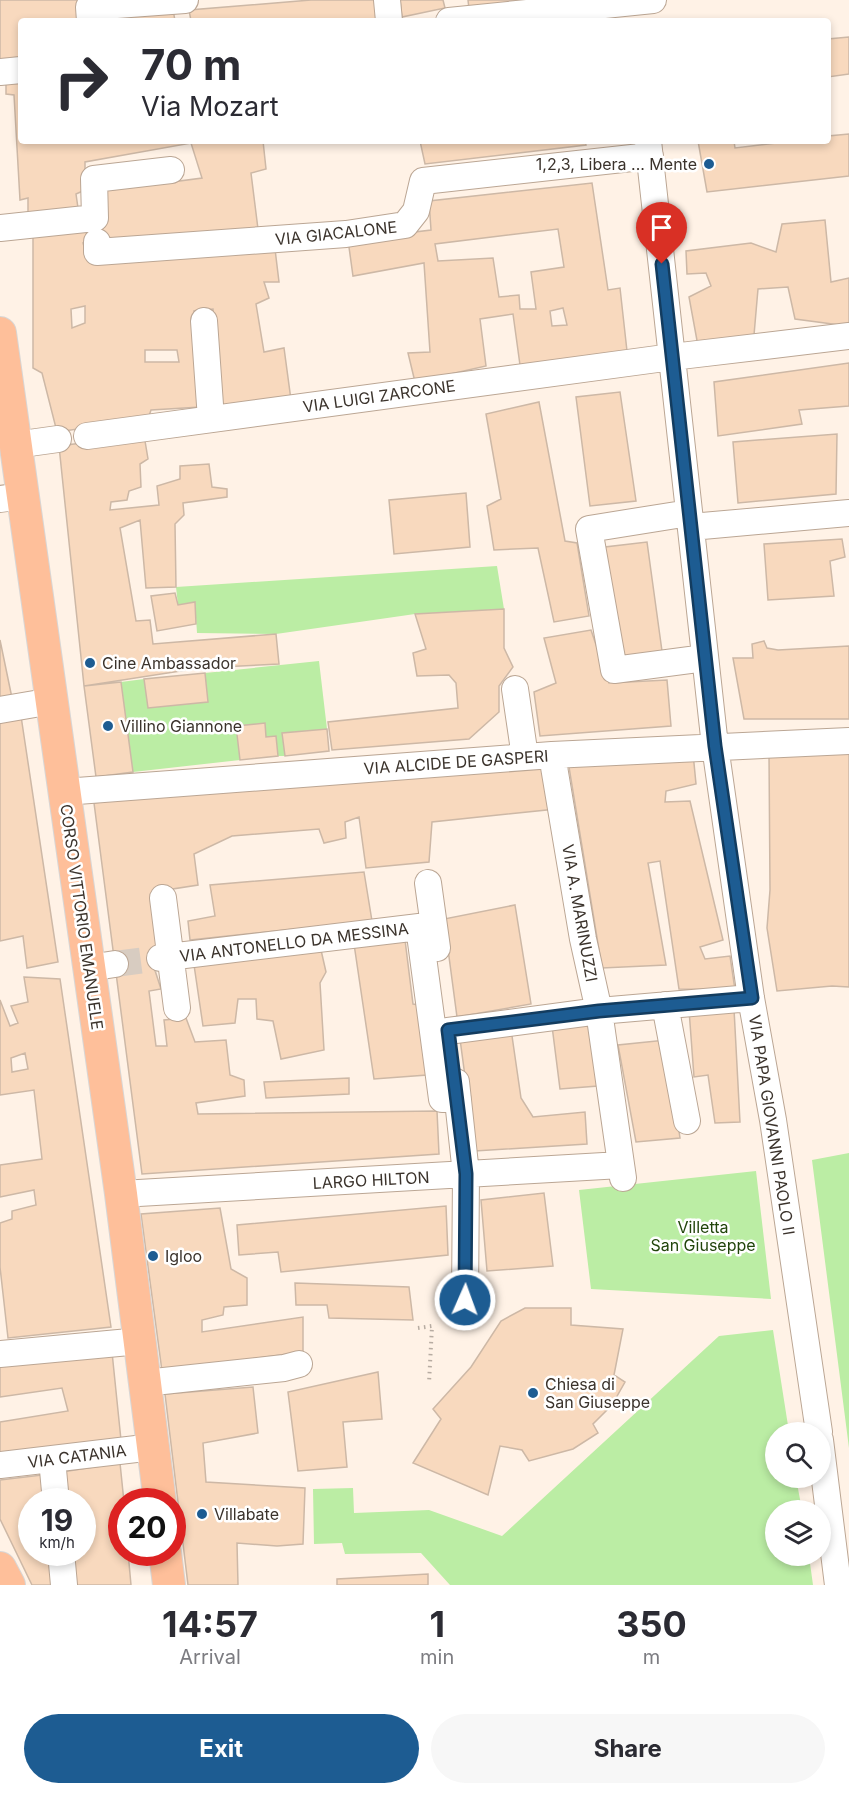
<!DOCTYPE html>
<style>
body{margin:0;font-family:Inter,sans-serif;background:#f7f7f7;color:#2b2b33;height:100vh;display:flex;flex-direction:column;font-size:22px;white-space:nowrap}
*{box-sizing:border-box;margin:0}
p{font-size:20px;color:#7c7c81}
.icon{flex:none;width:33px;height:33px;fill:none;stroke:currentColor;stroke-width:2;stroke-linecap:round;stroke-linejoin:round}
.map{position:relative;height:1585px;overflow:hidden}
.side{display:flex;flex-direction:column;background:#fff;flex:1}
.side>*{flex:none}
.hud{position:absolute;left:18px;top:18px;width:813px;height:126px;border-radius:6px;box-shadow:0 3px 9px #0003;background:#fff;color:#2b2b33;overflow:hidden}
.controls{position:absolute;left:765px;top:1422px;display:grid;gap:12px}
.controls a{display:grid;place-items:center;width:66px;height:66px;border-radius:50%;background:#fff;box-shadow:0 3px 9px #0003;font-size:30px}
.speed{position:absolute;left:18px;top:1488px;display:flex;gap:12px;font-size:30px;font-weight:700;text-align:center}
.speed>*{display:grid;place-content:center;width:78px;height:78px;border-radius:50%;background:#fff;box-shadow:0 3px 9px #0003;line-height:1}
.speed small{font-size:15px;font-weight:400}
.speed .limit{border:9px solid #d22;background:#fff;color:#111}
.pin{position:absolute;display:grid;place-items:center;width:51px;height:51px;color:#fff;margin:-62px -26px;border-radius:50% 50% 50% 0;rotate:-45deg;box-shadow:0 0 6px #0007}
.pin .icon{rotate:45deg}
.me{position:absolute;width:66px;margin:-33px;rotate:2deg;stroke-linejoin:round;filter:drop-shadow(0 0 4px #0008)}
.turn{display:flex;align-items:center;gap:21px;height:126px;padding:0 24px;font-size:27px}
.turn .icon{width:78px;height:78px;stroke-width:2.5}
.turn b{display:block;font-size:42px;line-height:51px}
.eta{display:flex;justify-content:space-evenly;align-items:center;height:102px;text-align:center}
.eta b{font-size:36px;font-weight:700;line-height:42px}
.action{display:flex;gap:12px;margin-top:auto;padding:12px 24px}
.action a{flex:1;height:69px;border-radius:36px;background:#1d5c92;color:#fff;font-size:24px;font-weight:700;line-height:69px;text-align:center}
.action a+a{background:#f7f7f7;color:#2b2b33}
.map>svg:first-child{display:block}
</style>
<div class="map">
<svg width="849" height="1585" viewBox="0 0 849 1585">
<rect width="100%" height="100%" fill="#fff2e6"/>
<!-- green -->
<path fill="#bbeda4" d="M497,566L504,609L415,614L276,634L197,633L195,602L178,605L176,587Z
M319,661L327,729L282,733L285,756H278L276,737H266L265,723L236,727L240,760L133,772L121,682L144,679L148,708L208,702L205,673Z
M849,1153V1448L812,1160Z
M756,1171L771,1299L591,1289L579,1190Z
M773,1330L789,1432H776V1478H796L802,1510H776V1556H809L813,1585H450L421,1553L345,1554L342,1543L314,1544L313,1489L353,1488L354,1513L429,1510L502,1536L719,1336Z"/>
<!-- building -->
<path fill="#f8d9be" stroke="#cdb8a6" stroke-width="1.5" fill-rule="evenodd" d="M0,0H89L84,21H21V64L0,66Z
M311,0H381L383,21H191L189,10Z
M400,0H443L445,8L402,17Z
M468,0H525V3L469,9Z
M173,9L175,21H101L100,17Z
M849,37V74L828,77V39Z
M21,81V141H263L266,169L251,173L258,229L83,243L88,261L275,249L279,282H264L269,298L256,304L264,352L284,348L291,400L219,412L213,309L194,311L201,407L151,410L148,419L57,432L42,373L33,368V234L104,224L103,191L202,178L191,143L85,162V190L76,194L79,215L28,218V198L20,200L14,95L6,94V83ZM85,306V323L72,328L71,309ZM145,350H177L179,362H145Z
M849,134V176L707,192L698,141H734L735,148L792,141H828V136Z
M420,141H585L586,145L425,164Z
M592,183L608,290L620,288L627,351L520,365L513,314L480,319L486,366L415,382L408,353L430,352L424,263L353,276L348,240L431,230L429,201ZM558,229L564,267L531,272L536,309H520L519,295L499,297L493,258L438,261L435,244ZM563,308L567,325L552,326L550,311Z
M825,220L831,282L849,278V324L840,325L795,319L788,287L758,289L754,335L698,346L689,297L711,286L706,273L687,274L686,251L751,243L776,252L782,224Z
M849,363V406L799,410L802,424L718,436L714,382Z
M620,392L636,501L590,506L576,397Z
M539,402L565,541L577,543L589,616L554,622L538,548L494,550L487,506L501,499L486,414Z
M837,434L836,494L738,503L733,442Z
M144,435L148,459L140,464L141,487L129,491L127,500L111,502L110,510L159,505L157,486L180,479V466L209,464L212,487L227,489V497L183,503L184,515L175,524L176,587L146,588L140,520L120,528L136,621L150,620L153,644L276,634L279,664L200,668L84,686L59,446Z
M466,493L470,547L394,554L389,500Z
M842,539L845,557L830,561L834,596L768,600L764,544Z
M647,542L662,651L621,657L605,547Z
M175,593L178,605L195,602L196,624L157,631L151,596Z
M504,609V648L513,667L499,686V712L469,739L332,750L328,722L458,708L456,683L449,675L417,676L413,653L426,649L415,614Z
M591,630L609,683L667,680L671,726L540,736L534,692L556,683L544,638Z
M0,640L12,698L0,700Z
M764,641L767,648L778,650L849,646V719H744L733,658H753L752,644Z
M205,673L208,702L148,708L144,679Z
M121,682L133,772L96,777L84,686Z
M21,716L58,962L27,968L23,936L0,941V718Z
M265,723L266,737L276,736L278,756L240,760L236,726Z
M327,729L329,751L285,756L282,733Z
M849,752V987L832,986L777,991L767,928L770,890L769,753Z
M693,753L696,784L666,791L665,802L690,801L723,940L700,947L705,959L730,956L735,990L679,989L660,861L648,863L666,965L602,968L568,761Z
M550,760L556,809L432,822L429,862L366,868L359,817L345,822L346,838L324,843L319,829L232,836L194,854L198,885L160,891L166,955L151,958L161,989L149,991L156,1046H167L164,1020L186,1018L195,1042L226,1040L230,1075L244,1080L245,1096L196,1103L198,1114L437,1111L439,1154L142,1174L94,803L239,784Z
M364,872L372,921L190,940L188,921L215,916L210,885Z
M515,905L531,1004L457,1017L444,919Z
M405,940L413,1004L420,1005L427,1075L374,1079L354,944Z
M321,950L326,972L320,983L324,1050L281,1059L273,1021L257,1019L256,999H238L235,1023L203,1026L194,965Z
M24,977L60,979L111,1327L8,1338L0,1267V1223L12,1219V1211L36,1205L34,1190L0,1197V1165L42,1159L34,1090L0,1095V1000L10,1026L18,1023L11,1006L28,1002ZM25,1053L28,1069L12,1072L11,1058Z
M734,1009L740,1122L715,1123L708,1075L694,1077L689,1010Z
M591,1021L598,1086L560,1089L552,1026Z
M511,1029L521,1098L533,1117L585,1112L587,1144L475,1151L460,1039Z
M666,1040L680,1138L636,1142L618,1045Z
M349,1078V1094L266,1098L264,1082Z
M544,1193L553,1266L487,1271L481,1200Z
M446,1206L448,1255L281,1272L278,1252L239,1255L237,1225Z
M220,1208L231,1269L247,1278V1305L224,1307L223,1315L202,1320V1332L303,1317V1352L162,1371L141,1214Z
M295,1283L409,1287L413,1320L329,1318L327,1305H296Z
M525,1308H571V1325L623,1329L614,1375L625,1382L612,1405L593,1424L598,1433L573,1449L529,1461L522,1450L500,1446L488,1495L413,1463L441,1419L433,1409L471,1367L501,1321Z
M112,1352L121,1440L0,1456V1422L68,1411L62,1388L0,1397V1364Z
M378,1372L382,1419L343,1422L347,1467L298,1471L288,1392Z
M253,1387L258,1433L203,1443L206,1482L305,1488L303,1544L277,1546L237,1543L238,1585H188L165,1394Z
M120,1463L124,1502H122V1552H128L131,1585H74L70,1552H82V1502H65L62,1472Z
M42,1475L45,1502H32V1552H49L52,1585H32L0,1519V1480Z
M428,1574V1585H337V1579Z"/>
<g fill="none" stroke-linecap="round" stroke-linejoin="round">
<!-- minor-tunnel -->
<path stroke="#d8ccc1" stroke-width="26" stroke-dasharray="26 13" stroke-linecap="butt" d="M115,964L160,958"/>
<defs>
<path id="minor" d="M387,0L389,21
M90,21L89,7L185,0
M449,21L653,0
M0,72L21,70
M648,141L715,746L751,998L773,1120L819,1432
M0,228L95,218L94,179L171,170
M97,242V252L346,234L405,225L416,211L423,181L650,156
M204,321L211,419
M87,436L672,357L849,336
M15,445L58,439
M0,499L22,496
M689,513L589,529L614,670L705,658
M691,527L849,513
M515,689L525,757
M0,710L52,701
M552,755L583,939L599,1011L623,1178
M64,792L552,755L849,741
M428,883L437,948
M163,898L177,1008
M160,958L419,927L442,1099H458
M89,968L115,964
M665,1005L687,1121
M448,1031L599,1011L751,998
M456,1082L466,1174L465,1300
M121,1194L621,1165
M0,1354L140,1341
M145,1383L284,1368L299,1364
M820,1440L838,1585
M52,1459L56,1502
M0,1465L153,1447
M61,1552L64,1585"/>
<path id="major" d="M0,333L121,1194L160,1502
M165,1552L169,1585
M0,1568L9,1585"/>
</defs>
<!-- minor casing -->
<use href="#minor" stroke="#bba694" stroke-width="28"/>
<!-- major casing -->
<use href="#major" stroke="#d8d6d5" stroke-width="34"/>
<!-- path -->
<path stroke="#b7aca2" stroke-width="4" stroke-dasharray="1.5 4.5" stroke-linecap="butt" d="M418,1328L432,1326L429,1383"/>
<!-- minor -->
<use href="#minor" stroke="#fff" stroke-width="26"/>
<!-- major -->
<use href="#major" stroke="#febf9a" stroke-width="32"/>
</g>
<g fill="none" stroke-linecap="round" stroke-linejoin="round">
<defs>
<path id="route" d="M465,1300L466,1174L448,1030L599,1011L752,998L715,746L662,264"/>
</defs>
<!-- route casing -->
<use href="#route" stroke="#133c5f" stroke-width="15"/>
<!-- route -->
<use href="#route" stroke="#1d5c92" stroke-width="10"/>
</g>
<!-- markers -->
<g fill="#1d5c92" stroke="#fff" stroke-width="2">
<circle cx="709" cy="164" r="6"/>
<circle cx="90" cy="663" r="6"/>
<circle cx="108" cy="726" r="6"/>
<circle cx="153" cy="1256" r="6"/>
<circle cx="533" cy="1393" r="6"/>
<circle cx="202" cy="1514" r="6"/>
</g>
<g text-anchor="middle" stroke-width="5" stroke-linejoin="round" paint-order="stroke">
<!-- poi labels -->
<g font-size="16" fill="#3b332c" stroke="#fff" text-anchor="start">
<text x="697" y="170" text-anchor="end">1,2,3, Libera ... Mente</text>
<text x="102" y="669">Cine Ambassador</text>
<text x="120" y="732">Villino Giannone</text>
<text x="165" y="1262">Igloo</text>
<text x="545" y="1390">Chiesa di<tspan x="545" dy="18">San Giuseppe</tspan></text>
<text x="214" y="1520">Villabate</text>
</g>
<!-- street labels -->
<g font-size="16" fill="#3b332c" stroke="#fff">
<text transform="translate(336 233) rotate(-6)" y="6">VIA GIACALONE</text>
<text transform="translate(379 396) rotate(-8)" y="6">VIA LUIGI ZARCONE</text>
<text transform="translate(456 762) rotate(-4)" y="6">VIA ALCIDE DE GASPERI</text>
<text transform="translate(580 913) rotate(80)" y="6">VIA A. MARINUZZI</text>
<text transform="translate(82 917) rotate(82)" y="6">CORSO VITTORIO EMANUELE</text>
<text transform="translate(294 942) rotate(-7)" y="6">VIA ANTONELLO DA MESSINA</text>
<text transform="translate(772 1125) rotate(81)" y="6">VIA PAPA GIOVANNI PAOLO II</text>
<text transform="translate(371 1180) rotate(-3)" y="6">LARGO HILTON</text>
<text transform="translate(77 1456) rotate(-7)" y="6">VIA CATANIA</text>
</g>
<!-- park labels -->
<g font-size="16" fill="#21450b" stroke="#fff">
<text x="703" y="1233">Villetta<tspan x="703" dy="18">San Giuseppe</tspan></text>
</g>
</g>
</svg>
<div class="controls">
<a><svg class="icon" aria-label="search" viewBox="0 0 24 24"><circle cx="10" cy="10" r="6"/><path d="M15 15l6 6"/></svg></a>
<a><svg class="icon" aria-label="layers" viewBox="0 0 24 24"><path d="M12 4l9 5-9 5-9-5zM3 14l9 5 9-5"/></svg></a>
</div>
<div class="speed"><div>19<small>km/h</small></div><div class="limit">20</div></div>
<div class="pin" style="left:662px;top:264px;background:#d93025"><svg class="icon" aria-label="arrive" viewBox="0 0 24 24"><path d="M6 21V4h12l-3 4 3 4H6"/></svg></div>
<svg class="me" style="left:465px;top:1300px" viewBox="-20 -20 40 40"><circle r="17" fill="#1d5c92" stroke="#fff" stroke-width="3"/><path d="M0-11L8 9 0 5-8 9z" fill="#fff"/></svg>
<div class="hud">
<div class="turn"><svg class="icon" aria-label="right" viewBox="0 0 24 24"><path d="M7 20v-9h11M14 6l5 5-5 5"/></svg><div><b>70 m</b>Via Mozart</div></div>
</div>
</div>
<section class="side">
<div class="eta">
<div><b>14:57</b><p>Arrival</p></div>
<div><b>1</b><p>min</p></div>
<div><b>350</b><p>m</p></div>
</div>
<div class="action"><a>Exit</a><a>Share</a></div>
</section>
